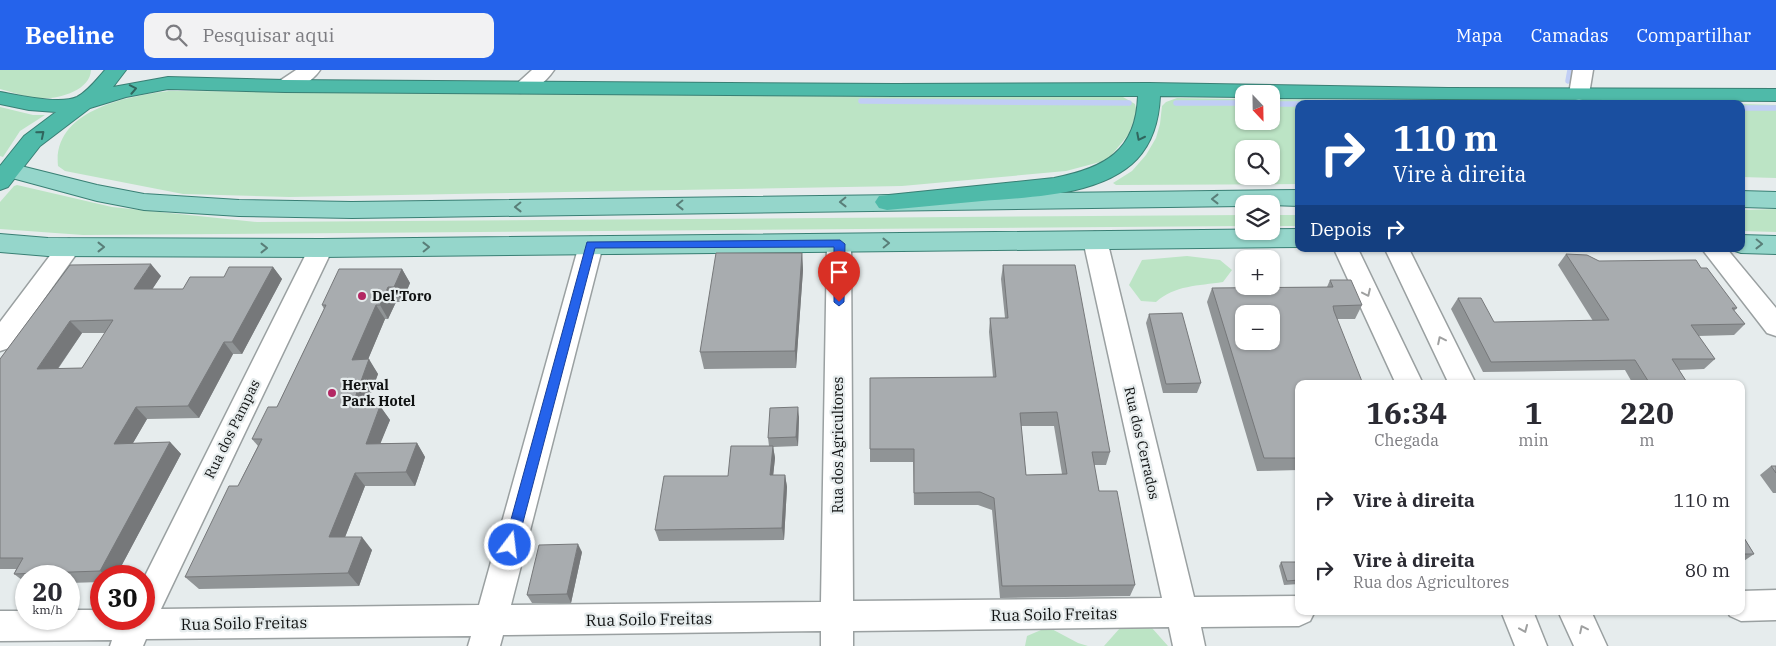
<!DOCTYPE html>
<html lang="pt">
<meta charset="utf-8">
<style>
body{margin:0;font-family:"IBM Plex Serif",serif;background:#f2f2f3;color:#2b2b33;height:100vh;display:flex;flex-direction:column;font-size:19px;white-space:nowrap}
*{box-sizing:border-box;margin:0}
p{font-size:16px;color:#7c7c81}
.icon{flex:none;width:28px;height:28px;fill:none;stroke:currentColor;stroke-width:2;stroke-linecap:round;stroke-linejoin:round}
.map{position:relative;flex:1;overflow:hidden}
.panel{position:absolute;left:1295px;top:310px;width:450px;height:235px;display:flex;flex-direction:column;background:#fff;border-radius:10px;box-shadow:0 1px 4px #0004}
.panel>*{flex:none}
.top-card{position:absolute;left:1295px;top:30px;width:450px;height:152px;border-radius:10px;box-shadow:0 1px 4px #0004;background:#1a4fa0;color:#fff;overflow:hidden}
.needle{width:32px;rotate:158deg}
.controls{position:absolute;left:1235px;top:15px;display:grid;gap:10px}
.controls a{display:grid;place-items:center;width:45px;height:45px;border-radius:10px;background:#fff;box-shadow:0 1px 4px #0004;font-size:25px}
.speed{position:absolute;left:15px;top:495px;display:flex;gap:10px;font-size:25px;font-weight:700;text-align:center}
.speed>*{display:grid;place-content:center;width:65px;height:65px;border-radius:50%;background:#fff;box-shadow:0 1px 4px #0004;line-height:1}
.speed small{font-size:12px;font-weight:400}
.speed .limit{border:8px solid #d22;background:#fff;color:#111}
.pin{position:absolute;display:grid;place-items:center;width:42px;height:42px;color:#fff;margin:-51px -21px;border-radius:50% 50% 50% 0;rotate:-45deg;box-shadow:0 0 5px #0007}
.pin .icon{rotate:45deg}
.me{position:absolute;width:55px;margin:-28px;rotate:15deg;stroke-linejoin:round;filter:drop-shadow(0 0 4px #0008)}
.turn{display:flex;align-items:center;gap:18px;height:105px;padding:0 15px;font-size:22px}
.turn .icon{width:65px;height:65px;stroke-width:2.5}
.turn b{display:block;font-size:35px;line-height:42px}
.then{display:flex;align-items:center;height:48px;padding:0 15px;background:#0003;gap:10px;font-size:19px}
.eta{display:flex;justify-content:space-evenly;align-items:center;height:85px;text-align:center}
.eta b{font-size:30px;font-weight:800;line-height:35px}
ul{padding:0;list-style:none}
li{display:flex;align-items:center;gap:15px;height:70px;padding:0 15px}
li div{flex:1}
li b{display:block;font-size:19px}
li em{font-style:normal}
header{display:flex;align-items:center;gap:30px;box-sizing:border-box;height:70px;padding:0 25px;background:#2563eb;color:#fff}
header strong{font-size:24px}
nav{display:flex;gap:28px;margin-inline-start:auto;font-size:18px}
.search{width:350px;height:45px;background:#f2f2f3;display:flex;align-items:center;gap:12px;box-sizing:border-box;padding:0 18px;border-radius:10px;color:#7c7c81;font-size:19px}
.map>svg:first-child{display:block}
</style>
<header>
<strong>Beeline</strong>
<div class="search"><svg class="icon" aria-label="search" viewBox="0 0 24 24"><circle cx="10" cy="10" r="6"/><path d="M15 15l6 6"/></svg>Pesquisar aqui</div>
<nav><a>Mapa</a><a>Camadas</a><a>Compartilhar</a></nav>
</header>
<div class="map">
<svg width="1776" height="576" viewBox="0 0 1776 576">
<rect width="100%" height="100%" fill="#e6eced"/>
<!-- green -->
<path fill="#bce4c5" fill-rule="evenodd" d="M0,0H91C90,22 55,30 38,28C25,27 12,22 0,19Z
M169,21L1123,27L1135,34L1137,42L1128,65L1110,87L1100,92L1066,101L902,116L289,127L183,124L65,101L58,96C52,40 128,26 169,21Z
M1177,28L1244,29V51H1271V29L1417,32L1425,34H1299V114L1116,115L1113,113L1132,101L1146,85L1156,68L1160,54L1162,36L1166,32ZM1244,79H1271V106H1244Z
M1484,31L1686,34H1473Z
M1741,34L1776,35V108L1741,107Z
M0,37L33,45H45L20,61L3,87L0,86Z
M17,115L112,137L257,152L1244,145V156L83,165L0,159V132L14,116Z
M1776,139V162L1741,161V140Z
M1271,145H1299V156H1271Z
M1187,186L1220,190L1232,200L1223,212C1198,216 1175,215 1156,232L1141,231L1129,215L1142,190Z
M1128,549H1144L1168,576H1104Z
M1048,557L1078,573L1088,576H1025L1027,566Z"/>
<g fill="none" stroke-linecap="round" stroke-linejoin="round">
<!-- stream -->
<path stroke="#c1cef5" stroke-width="5.5" d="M1568,11L1570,0
M861,31L1129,33
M1176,33H1244
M1271,34H1299
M1741,38H1776"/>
<defs>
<path id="street" d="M296,0H320C312,12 292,24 278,20L275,16L278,12Z
M532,0H554C546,12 530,26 515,22L512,18Z
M1573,0H1593L1589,24L1586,28L1579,30L1572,28L1569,24Z
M1095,162L1103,164L1107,170L1194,527L1299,526V541H1315L1310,551L1299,556L1201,557L1205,576H1173L1169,557L853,561V576H821V561L503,565L500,576H468L471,566L146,569L143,576H110L112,570L0,571V541H26V549H69V540H101V549H144V508L309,178L313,172L321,170L329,172L333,178L161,539L479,535L579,175L583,169L591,167L599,169L603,175L511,535L821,532L827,174L831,168L839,166L847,168L851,174L853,531L1162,528L1083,170L1087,164Z
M69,169L77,171L81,177L77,183L9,278L0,281V252L61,171Z
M1334,179H1358L1423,314H1396Z
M1385,179H1409L1476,314H1449Z
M1702,179H1727L1776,238V266L1767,263Z
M1776,520V550L1741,551L1730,546L1727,541H1741V521Z
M1501,541H1533L1547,576H1515Z
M1558,541H1591L1607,576H1574Z"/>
<path id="primary" d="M9,93L97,115L144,124L239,130L352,132L1299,120V136L1244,134V136L352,148L239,146L144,140L97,131L1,105L0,96Z
M1741,121L1776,122V138L1741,137Z
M1299,159V177L321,187L48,186L0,182V164L48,168L321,169Z
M1741,165L1776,166V184L1741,183L1732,180L1731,179H1741Z"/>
<path id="highway" d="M105,0H126L113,17L168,7L285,10L895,14L1149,13L1448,18L1776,19V31L1271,28V24H1244V27L1160,26C1159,49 1153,72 1137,89C1102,126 1029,127 982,131C950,134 919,137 887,140L879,138L875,132L879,126L1054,108C1105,98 1136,81 1138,26H895L285,22L168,19L126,27L90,38L40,76L8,117L0,120V96L24,66L56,42L29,40L0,34V22C19,25 59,35 77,27C88,21 97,9 105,0Z"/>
</defs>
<!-- street casing -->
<use href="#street" stroke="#9aa0a1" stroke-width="3"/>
<!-- primary casing -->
<use href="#primary" stroke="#397f74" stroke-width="2"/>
<!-- highway casing -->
<use href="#highway" stroke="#397f74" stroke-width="2"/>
<!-- street -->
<use href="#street" fill="#fff" fill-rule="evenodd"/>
<!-- primary -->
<use href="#primary" fill="#95d6cb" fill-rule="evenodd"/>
<!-- highway -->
<use href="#highway" fill="#4fbaa9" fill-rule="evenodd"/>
</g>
<!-- wall -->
<path fill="#909496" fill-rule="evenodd" d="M802,183L803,200L796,298L704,299L700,282Z
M1566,184L1599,191L1701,198L1737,238L1734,241L1745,254L1734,265L1698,266L1715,289L1704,299L1679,300L1688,314H1633L1625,300L1483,302L1451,239L1458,228L1494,252L1593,251L1558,195Z
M70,195L161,206L152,219H183L224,207L273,197L282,209L242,284H233L199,348L147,349L133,373L170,372L181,384L116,506H101V512L69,513V506H26V513L14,504L16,499H0V289ZM82,263H105L82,298L58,299Z
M1003,195L1110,382L1106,395H1094L1099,421L1135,515L1130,526L1000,528L992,440L978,435H914L913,392H870V379L993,307L989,262L990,248H1005L1001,209ZM1021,356H1054L1062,404L1026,405Z
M402,199L410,213L402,232H396L388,249H385L368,289L378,304L366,336H380L390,350L380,373H417L425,387L415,416H365L345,467L372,480L359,516L199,519L185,507L238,416L258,376L252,369L277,337L324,239L322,235Z
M1330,210L1362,235L1355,249H1337L1299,314V400L1257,401L1207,232L1212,218L1327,217Z
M1149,244L1201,313L1197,323H1163L1146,253Z
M799,347L798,376L773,377L775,388L773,405H785L787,417L784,470L659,471L655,460L769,376L768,368Z
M1771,396H1776V423H1773L1760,405Z
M1741,463L1754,484L1741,493Z
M582,482L571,533H532L527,525Z
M1281,492H1299V514L1284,515L1279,496Z"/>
<!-- shaded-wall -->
<path fill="#76787a" d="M802,183L803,200L796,298L795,281Z
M151,194L161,206L144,232L134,219Z
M273,197L282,209L242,284L232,272Z
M402,199L410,213L402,232L394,217Z
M388,217L396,232L388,249L380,235Z
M376,235L385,249L362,304L352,290Z
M70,251L82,263L49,311L37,299Z
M224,272L233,284L199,348L188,336Z
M369,289L378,304L361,350L352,336Z
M380,336L390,350L375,387L366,374Z
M136,337L147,349L126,385L114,374Z
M798,337L799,347L798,376L796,367Z
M170,372L181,384L116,506H106L100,501Z
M417,373L425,387L415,416L406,402Z
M773,376L775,388L772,417L770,405Z
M355,403L365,416L340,480L329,467Z
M785,405L787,417L784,470L782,458Z
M362,467L372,480L359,516L348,503Z
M578,474L582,482L571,533L567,524Z"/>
<!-- building -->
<path fill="#a8acaf" stroke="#76787a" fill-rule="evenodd" d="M716,183H802L795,281L700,282Z
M1566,184L1587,185L1599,191L1696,190L1701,198H1707L1737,238H1732L1745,254L1691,255L1715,289H1672L1688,314H1650L1635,290L1491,292L1458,228H1481L1494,252L1609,250Z
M151,194L134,219H183L190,207H224L229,197H273L232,272H224L188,336L136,337L114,374L170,372L100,501L14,504L23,488H0V289L70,195ZM113,250L82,298L37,299L70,251Z
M1003,195H1075L1110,382H1092L1099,421H1117L1135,515L1002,516L994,428L980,422L914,423V379H870V308L996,307L990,248H1008ZM1057,342L1067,404L1026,405L1020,343Z
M339,199H402L394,217H388L380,235H376L352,290L369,289L352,336H380L366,374L417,373L406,402L355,403L329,467H362L348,503L185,507L229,416H238L262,369H252L268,337H277L326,235H322Z
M1330,210H1351L1362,235L1333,236L1334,241L1363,314H1299V388H1264L1212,218L1333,217ZM1244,244H1271V271H1244Z
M1182,243L1201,313L1166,314L1149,244Z
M798,337L796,367L768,368L770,338Z
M731,376H773L770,405H785L782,458L655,460L664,406H728Z
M1771,396H1776V403Z
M1741,463L1754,484H1741Z
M578,474L567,524L527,525L539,475Z
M1281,492H1299V510L1287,511Z"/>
<!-- one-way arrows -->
<defs><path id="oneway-chevron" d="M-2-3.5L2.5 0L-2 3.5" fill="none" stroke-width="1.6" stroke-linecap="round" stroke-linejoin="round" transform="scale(1.25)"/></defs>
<g stroke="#30665e">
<use href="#oneway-chevron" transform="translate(133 19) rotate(-11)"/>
<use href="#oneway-chevron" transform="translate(41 64) rotate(-40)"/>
<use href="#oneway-chevron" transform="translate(1140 67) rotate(117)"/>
</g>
<g stroke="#597e78">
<use href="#oneway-chevron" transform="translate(1215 129) rotate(180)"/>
<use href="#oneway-chevron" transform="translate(843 132) rotate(179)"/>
<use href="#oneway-chevron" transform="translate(680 135) rotate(179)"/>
<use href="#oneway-chevron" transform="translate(518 137) rotate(179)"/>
<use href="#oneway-chevron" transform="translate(886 173) rotate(-1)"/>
<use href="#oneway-chevron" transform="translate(1759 174) rotate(1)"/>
<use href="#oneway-chevron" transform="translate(101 177)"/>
<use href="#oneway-chevron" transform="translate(426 177) rotate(-1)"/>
<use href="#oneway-chevron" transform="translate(264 178)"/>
</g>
<g stroke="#9fa0a0">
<use href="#oneway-chevron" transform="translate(1367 223) rotate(65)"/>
<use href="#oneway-chevron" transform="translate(1441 270) rotate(-116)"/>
<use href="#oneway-chevron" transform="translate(1524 559) rotate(67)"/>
<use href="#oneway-chevron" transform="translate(1583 559) rotate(-116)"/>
</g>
<!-- route -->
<path fill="#2563eb" stroke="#184099" d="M840,170L845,174L844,232L839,236L834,232V177L595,178L517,475L515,479L510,481L506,479L504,475L587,172Z"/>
<!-- markers -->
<g fill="#b32763" stroke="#e6eced" stroke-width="2">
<circle cx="362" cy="226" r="5"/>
<circle cx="332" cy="323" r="5"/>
</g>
<g text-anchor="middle" stroke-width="4.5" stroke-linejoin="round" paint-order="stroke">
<!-- poi labels -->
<g font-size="14" font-weight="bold" fill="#101212" stroke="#e6eced" text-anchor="start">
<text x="372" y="231">Del'Toro</text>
<text x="342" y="320">Herval<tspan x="342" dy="16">Park Hotel</tspan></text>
</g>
<!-- street labels -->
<g font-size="14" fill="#101212" stroke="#e6eced">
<text transform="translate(232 359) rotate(-64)" y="5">Rua dos Pampas</text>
<text transform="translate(1142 373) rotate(77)" y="5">Rua dos Cerrados</text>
<text transform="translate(838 375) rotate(-90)" y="5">Rua dos Agricultores</text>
</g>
<!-- near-street labels -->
<g font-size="16" fill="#101212" stroke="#e6eced">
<text transform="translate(1054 544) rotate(-1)" y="6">Rua Soilo Freitas</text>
<text transform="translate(649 549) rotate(-1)" y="6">Rua Soilo Freitas</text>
<text transform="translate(244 553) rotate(-1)" y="6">Rua Soilo Freitas</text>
</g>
</g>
</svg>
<div class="controls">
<a><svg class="needle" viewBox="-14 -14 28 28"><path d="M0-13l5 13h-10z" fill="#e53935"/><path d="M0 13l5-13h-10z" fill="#7c7c81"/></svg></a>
<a><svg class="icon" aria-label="search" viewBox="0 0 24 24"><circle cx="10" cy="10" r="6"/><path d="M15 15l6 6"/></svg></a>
<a><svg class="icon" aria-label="layers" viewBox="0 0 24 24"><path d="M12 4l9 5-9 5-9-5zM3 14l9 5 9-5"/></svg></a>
<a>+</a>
<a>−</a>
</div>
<div class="speed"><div>20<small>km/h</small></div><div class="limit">30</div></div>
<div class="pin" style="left:839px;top:232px;background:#d93025"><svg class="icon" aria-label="arrive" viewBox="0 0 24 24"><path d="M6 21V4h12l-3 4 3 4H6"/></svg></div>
<svg class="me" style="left:510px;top:475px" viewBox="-20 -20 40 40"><circle r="17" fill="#2563eb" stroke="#fff" stroke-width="3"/><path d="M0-11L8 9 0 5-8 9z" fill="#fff"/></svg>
<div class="top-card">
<div class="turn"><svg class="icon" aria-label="right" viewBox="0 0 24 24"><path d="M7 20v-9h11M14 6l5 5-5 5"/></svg><div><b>110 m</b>Vire à direita</div></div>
<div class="then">Depois<svg class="icon" aria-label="right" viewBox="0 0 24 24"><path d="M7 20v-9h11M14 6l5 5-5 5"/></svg></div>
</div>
<section class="panel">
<div class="eta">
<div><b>16:34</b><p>Chegada</p></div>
<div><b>1</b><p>min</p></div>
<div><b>220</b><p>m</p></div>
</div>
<ul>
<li><svg class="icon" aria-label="right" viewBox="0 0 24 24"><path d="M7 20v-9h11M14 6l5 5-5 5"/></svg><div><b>Vire à direita</b></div><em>110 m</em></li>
<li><svg class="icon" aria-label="right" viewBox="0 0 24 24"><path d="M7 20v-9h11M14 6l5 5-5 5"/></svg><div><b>Vire à direita</b><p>Rua dos Agricultores</p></div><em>80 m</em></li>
</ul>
</section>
</div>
